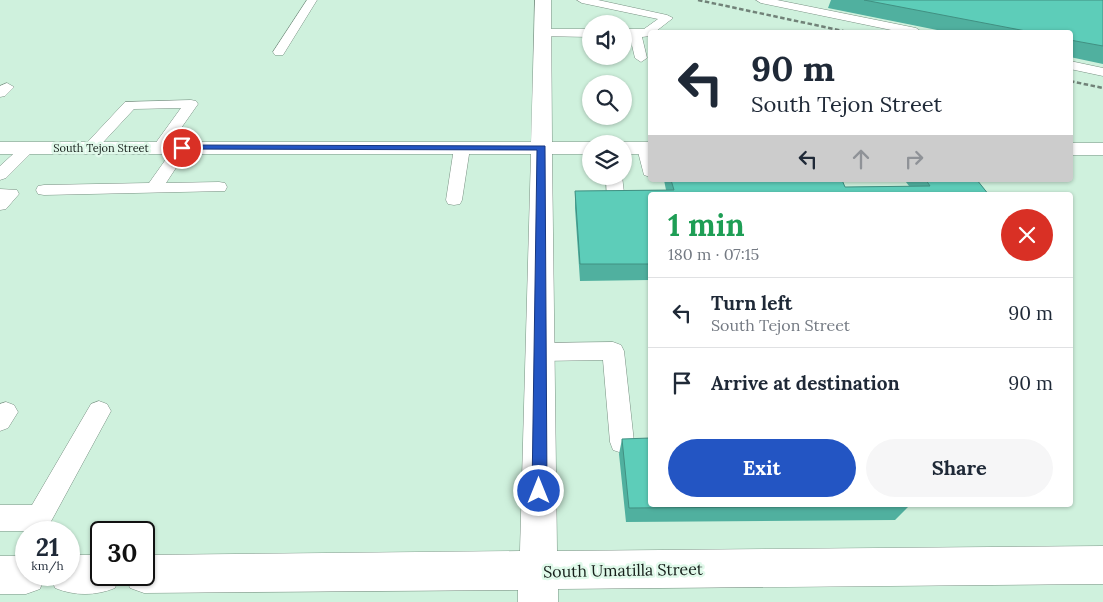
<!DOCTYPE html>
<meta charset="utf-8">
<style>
body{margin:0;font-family:Lora,serif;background:#f6f6f7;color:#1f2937;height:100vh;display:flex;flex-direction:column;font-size:19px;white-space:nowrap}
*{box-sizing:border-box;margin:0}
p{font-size:16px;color:#747a83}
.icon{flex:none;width:28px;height:28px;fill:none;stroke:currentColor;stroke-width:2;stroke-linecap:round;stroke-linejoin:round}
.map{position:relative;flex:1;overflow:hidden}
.side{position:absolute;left:648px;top:192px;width:425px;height:315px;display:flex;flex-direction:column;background:#fff;border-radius:5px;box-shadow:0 1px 4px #0004}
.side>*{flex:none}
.top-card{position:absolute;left:648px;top:30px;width:425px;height:152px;border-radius:5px;box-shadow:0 1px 4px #0004;background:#fff;color:#1f2937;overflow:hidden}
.fabs{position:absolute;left:582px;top:15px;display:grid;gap:10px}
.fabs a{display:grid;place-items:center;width:50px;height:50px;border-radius:50%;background:#fff;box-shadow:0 1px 4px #0004;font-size:25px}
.speed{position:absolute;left:15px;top:521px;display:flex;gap:10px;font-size:25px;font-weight:700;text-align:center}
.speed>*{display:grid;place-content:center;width:65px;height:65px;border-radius:50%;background:#fff;box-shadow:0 1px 4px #0004;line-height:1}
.speed small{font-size:12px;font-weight:400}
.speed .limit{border:2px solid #111;border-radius:8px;background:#fff;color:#111}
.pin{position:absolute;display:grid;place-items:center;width:42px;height:42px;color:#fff;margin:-21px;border:2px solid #fff;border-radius:50%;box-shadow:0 1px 5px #0007}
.me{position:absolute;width:55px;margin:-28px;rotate:0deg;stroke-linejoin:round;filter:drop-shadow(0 0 4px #0008)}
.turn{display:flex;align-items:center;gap:18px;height:105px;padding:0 20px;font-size:22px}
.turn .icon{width:65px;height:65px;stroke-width:2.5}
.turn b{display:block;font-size:35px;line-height:42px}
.lanes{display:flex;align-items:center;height:48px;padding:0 20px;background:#0003;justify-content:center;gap:25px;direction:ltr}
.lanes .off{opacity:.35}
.round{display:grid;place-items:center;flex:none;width:52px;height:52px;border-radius:26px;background:#f6f6f7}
.overview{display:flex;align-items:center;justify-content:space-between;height:85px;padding:0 20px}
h1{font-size:30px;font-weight:700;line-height:38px;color:#1e9e55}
.button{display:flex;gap:10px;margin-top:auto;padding:10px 20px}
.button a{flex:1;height:58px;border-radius:30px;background:#2355c3;color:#fff;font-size:20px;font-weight:700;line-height:58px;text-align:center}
.button a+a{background:#f6f6f7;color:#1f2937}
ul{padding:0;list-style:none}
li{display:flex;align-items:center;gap:15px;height:70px;padding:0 20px;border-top:1px solid #e0e1e3}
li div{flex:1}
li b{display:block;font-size:19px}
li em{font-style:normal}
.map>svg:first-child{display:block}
</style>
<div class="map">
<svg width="1103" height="602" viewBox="0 0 1103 602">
<rect width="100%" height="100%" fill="#e0f9ea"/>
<!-- built -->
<path fill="#cff1dd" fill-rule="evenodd" d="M0,0H1103V602H0ZM591,24H624V56H591ZM650,32H1070V180H650ZM591,84H624V116H591ZM591,144H624V176H591ZM650,195H1070V505H650ZM26,532H69V575H26ZM101,532H144V575H101Z"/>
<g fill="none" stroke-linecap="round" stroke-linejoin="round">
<defs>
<path id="lane" d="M307,0H317L283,55H275L273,52Z
M577,0H598L667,15L673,18L655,32H650V36L642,37L647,58L641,62L635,58L630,37H624V29H644L658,19L582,3Z
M756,0H777L916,28L922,32H901L761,3Z
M542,29H591V37L538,36L536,33Z
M1070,61L1103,68V76L1070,69Z
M7,83L14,87L5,96L0,97V86Z
M191,100L196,101L198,104L165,151H155L152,148L181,108L134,109L95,151H85L82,148L125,102Z
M28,143L33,145L36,148L6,178L0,180V166L23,145Z
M181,143L186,145L189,148L166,183L219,182L225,183L227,187L225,191L44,195L38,194L36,190L38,186L44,185L149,183L176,145Z
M462,143L467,145L470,148L462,200L460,204L454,205L448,204L446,200L454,148L457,145Z
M645,143L650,145V177L644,175L637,148L640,145Z
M606,176H622L625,201L622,205L616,206L610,205L607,201Z
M0,189L17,190L19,194L6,209L0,210Z
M613,342L621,345L624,351L634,442L631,450L622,453L613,450L610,442L603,360L540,361L532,358L529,352L532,346L540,343Z
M99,401L107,404L111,411L48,527L39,531H0V505H32L91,404Z
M6,402L14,405L18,412L8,428L0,431V404Z"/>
<path id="street" d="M535,0H551L552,142H591L599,144H591V154H552L557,551L1103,546V584L558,589V602H518V590L144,593L130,588L125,575H144V555L520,551L531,154H0V142H531Z
M624,142H650V154H624V144H616Z
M1070,143H1103V155H1070Z
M69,555H101V575H120L115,588C95,596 75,596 55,588L50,575H69Z
M0,556H26V575H45L40,589L26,594H0Z"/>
</defs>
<!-- lane casing -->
<use href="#lane" stroke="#799183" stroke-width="1"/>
<!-- street casing -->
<use href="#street" stroke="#799183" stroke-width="1"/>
<!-- lane -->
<use href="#lane" fill="#fff" fill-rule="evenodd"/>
<!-- street -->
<use href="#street" fill="#fff" fill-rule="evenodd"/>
<!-- rail -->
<path stroke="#718278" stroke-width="2.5" stroke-dasharray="4.5 2.5" stroke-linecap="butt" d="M698,0L848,32
M1070,81L1103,88"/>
</g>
<!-- wall -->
<path fill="#50b09f" d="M831,0H1103V64L1070,57V32H947L828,8Z
M664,180H842L845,187L909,186L906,182L908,180H977L989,195H650V280L580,281L575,208V191L666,190Z
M650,298V327L648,312Z
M622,439L909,506L895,520L626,522L619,454Z"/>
<!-- building -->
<path fill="#5dcdb9" stroke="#419082" d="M864,0H1103V46L1070,40V32H1031Z
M671,180H842L845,187L930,186L926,180H977L989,195H650V264H580L575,191L674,190Z
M650,438V505H909V506L629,508L622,439Z"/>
<!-- route -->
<path fill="#2355c3" stroke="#17377f" d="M182,145L545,146L547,491L544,496L539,498L534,496L532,491L537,150L178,149V146Z"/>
<g text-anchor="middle" stroke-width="5" stroke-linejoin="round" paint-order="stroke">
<!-- far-street labels -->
<g font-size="11" fill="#161f1a" stroke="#e0f9ea">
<text x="101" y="152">South Tejon Street</text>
</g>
<!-- near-street labels -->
<g font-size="16" fill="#161f1a" stroke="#e0f9ea">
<text transform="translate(623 570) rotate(-1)" y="6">South Umatilla Street</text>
</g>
</g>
</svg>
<div class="fabs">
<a><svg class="icon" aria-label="sound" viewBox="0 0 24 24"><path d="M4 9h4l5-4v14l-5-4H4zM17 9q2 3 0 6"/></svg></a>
<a><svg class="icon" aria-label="search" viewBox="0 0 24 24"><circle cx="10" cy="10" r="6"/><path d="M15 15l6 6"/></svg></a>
<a><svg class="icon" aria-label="layers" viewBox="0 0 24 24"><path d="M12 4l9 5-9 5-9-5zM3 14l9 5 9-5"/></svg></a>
</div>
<div class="speed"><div>21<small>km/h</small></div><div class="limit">30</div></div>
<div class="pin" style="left:182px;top:148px;background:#d93025"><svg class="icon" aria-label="arrive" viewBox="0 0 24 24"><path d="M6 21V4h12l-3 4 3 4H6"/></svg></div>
<svg class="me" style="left:539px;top:491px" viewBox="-20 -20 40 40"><circle r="17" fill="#2355c3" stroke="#fff" stroke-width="3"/><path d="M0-11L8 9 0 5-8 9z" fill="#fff"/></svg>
<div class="top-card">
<div class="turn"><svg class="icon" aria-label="left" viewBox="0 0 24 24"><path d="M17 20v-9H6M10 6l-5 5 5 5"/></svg><div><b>90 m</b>South Tejon Street</div></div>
<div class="lanes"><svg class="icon" aria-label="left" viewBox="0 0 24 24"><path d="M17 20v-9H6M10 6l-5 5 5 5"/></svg><svg class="icon off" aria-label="ahead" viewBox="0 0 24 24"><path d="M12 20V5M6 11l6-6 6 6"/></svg><svg class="icon off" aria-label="right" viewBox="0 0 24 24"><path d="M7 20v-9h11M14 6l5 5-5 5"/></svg></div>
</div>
<section class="side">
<div class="overview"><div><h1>1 min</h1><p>180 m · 07:15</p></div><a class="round" style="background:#d93025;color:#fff"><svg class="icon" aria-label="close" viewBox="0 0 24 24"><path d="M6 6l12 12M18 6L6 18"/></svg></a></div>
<ul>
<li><svg class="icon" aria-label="left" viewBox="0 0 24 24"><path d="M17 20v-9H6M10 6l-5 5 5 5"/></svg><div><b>Turn left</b><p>South Tejon Street</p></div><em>90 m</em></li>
<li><svg class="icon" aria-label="arrive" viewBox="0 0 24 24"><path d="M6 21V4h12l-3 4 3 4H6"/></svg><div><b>Arrive at destination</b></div><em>90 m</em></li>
</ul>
<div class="button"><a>Exit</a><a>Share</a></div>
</section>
</div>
